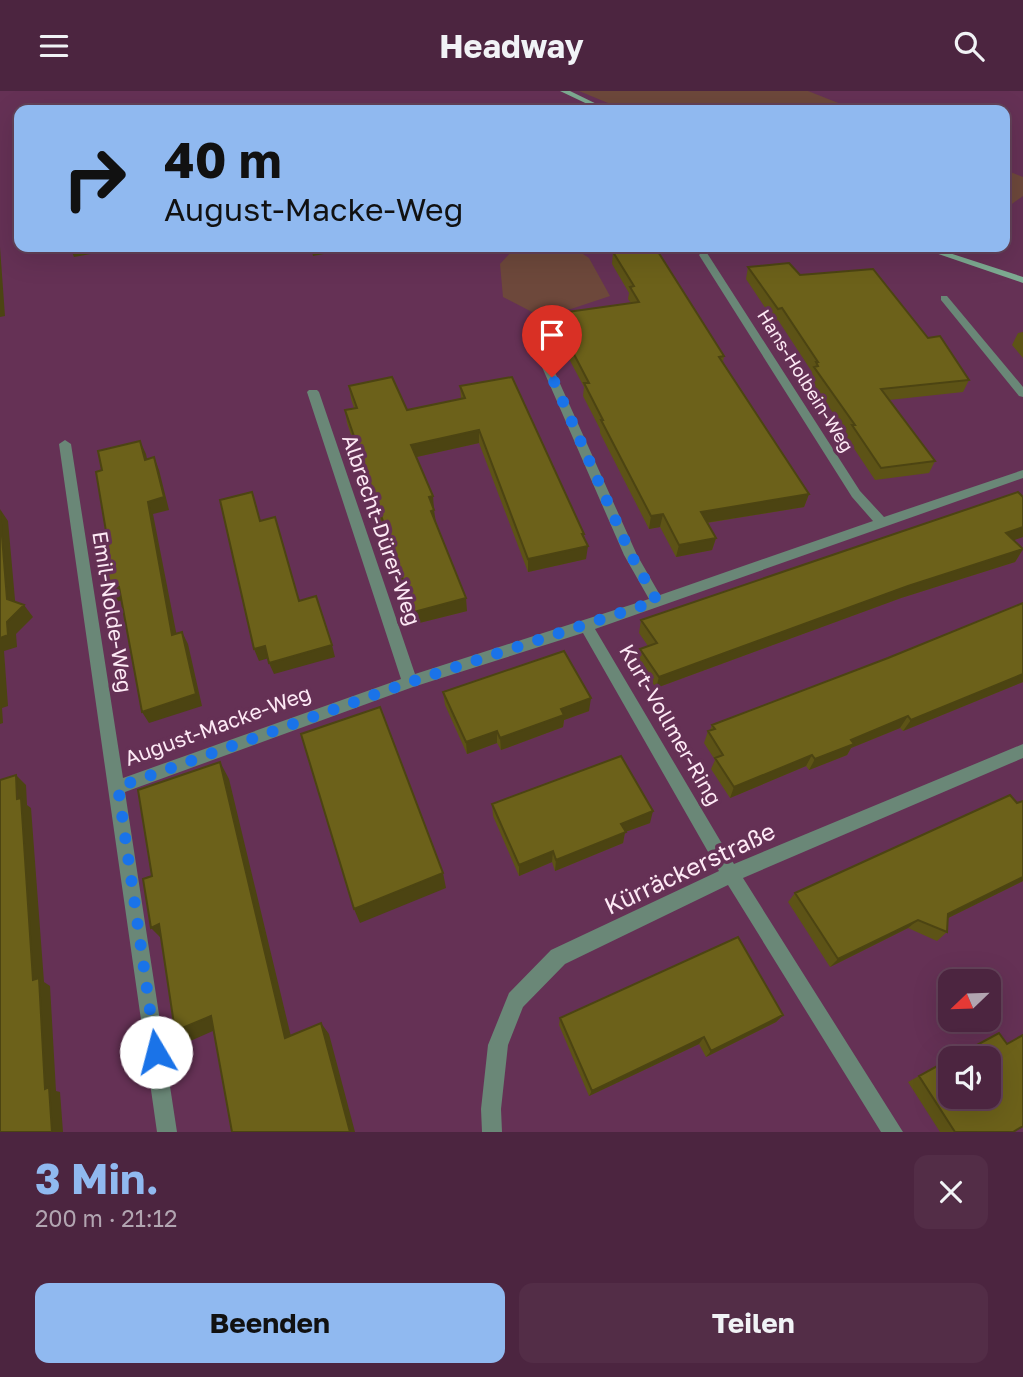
<!DOCTYPE html>
<html lang="de">
<meta charset="utf-8">
<style>
body{margin:0;font-family:"Golos Text",sans-serif;background:#532d47;color:#f1f3f6;height:100vh;display:flex;flex-direction:column;font-size:26px;white-space:nowrap}
*{box-sizing:border-box;margin:0}
p{font-size:23px;color:#b2a5b1}
.icon{flex:none;width:38px;height:38px;fill:none;stroke:currentColor;stroke-width:2;stroke-linecap:round;stroke-linejoin:round}
.map{position:relative;height:1041px;overflow:hidden}
.side{display:flex;flex-direction:column;background:#4c2540;flex:1}
.side>*{flex:none}
.top-card{position:absolute;left:14px;top:14px;width:996px;height:147px;border-radius:14px;box-shadow:0 7px 28px #0002,0 0 0 2px #634259;background:#90b9f0;color:#111;overflow:hidden}
.needle{width:46px;rotate:247deg}
.controls{position:absolute;left:938px;top:878px;display:grid;gap:14px}
.controls a{display:grid;place-items:center;width:63px;height:63px;border-radius:14px;background:#4c2540;box-shadow:0 7px 28px #0002,0 0 0 2px #634259;font-size:35px}
.pin{position:absolute;display:grid;place-items:center;width:60px;height:60px;color:#fff;margin:-72px -30px;border-radius:50% 50% 50% 0;rotate:-45deg;box-shadow:0 0 7px #0007}
.pin .icon{rotate:45deg}
.me{position:absolute;width:77px;margin:-38px;rotate:352deg;stroke-linejoin:round;filter:drop-shadow(0 0 5px #0008)}
.turn{display:flex;align-items:center;gap:24px;height:147px;padding:0 35px;font-size:32px}
.turn .icon{width:91px;height:91px;stroke-width:2.5}
.turn b{display:block;font-size:49px;line-height:60px}
.round{display:grid;place-items:center;flex:none;width:74px;height:74px;border-radius:14px;background:#532d47}
.overview{display:flex;align-items:center;justify-content:space-between;height:119px;padding:0 35px}
h1{font-size:42px;font-weight:700;line-height:52px;color:#90b9f0}
.action{display:flex;gap:14px;margin-top:auto;padding:14px 35px}
.action a{flex:1;height:80px;border-radius:14px;background:#90b9f0;color:#111;font-size:28px;font-weight:700;line-height:80px;text-align:center}
.action a+a{background:#532d47;color:#f1f3f6}
header{display:flex;justify-content:space-between;align-items:center;height:91px;padding:0 35px;background:#4c2540;font-size:32px;font-weight:700}
.map>svg:first-child{display:block}
</style>
<header><svg class="icon" aria-label="menu" viewBox="0 0 24 24"><path d="M4 6h16M4 12h16M4 18h16"/></svg>Headway<svg class="icon" aria-label="search" viewBox="0 0 24 24"><circle cx="10" cy="10" r="6"/><path d="M15 15l6 6"/></svg></header>
<div class="map">
<svg width="1023" height="1041" viewBox="0 0 1023 1041">
<rect width="100%" height="100%" fill="#653155"/>
<!-- green -->
<path fill="#6d483b" d="M579,0H808L856,19H625Z
M1005,79L1023,86V105L1005,118Z
M522,156L574,157L589,167L610,205L571,218L534,222L503,206L500,173L512,160Z"/>
<g fill="none" stroke-linecap="round" stroke-linejoin="round">
<!-- street -->
<path fill="#6a8777" fill-rule="evenodd" d="M701,162H707L860,400L884,426L1023,379V387L595,538L734,773L1023,653V667L743,787L903,1041H881L728,794L565,873L523,916L508,954L501,1018L502,1041H482L481,1018L488,954L509,902L551,859L719,780L583,542L413,596L125,701L177,1041H157L59,353L65,349L71,353L123,687L401,588L307,301L309,299H317L319,301L415,583L649,508L624,464L525,237L526,235L535,237L637,464L660,504L873,430L852,406L699,164Z
M941,205H947L1023,296V306L1019,305L941,209Z"/>
<!-- secondary -->
<path fill="#7daa91" fill-rule="evenodd" d="M560,0H570L609,19H600Z
M918,156H931L1023,186V192Z"/>
</g>
<!-- wall -->
<path fill="#5d5316" d="M613,161L724,265L723,271L809,403L804,416L707,432L716,447L712,459L676,466L660,436L649,438L600,342V338L583,305L584,296L552,236L553,223L631,212L628,208L629,202L612,173Z
M748,176L800,184L928,247L969,289L963,301L889,309L935,370L929,382L875,389L847,347L848,344L810,288L812,281L778,229L774,230L746,188Z
M1023,241V267L1012,254L1018,242Z
M349,295L407,319L461,308L460,295L584,443L586,468L528,481L479,352L416,366L436,432L467,520L415,533L347,332L345,319L354,317L351,308Z
M1014,449L1023,458L1015,471L901,507L656,597L638,570L640,558L648,555L639,542L641,529Z
M1023,512V591L903,640L900,637L851,657L847,664L809,679L806,675L730,707L711,678L715,669L704,652L708,640L710,639L712,634L888,567Z
M443,601L589,620L564,629L563,636L501,659L497,652L467,663L445,614Z
M1023,710V790L948,827L947,841L937,850L908,837L830,876L788,811L795,802Z
M492,713L650,732L625,741L623,752L555,780L552,771L519,785L493,725Z
M783,924L776,931L706,966L699,953L589,1005L559,934L560,927Z
M950,968L1013,1041H940L908,991Z"/>
<!-- shaded-wall -->
<path fill="#4c4412" d="M0,156L5,225L0,226Z
M70,156H129L74,166Z
M311,156H361L313,165Z
M479,339V352L412,367L411,354Z
M140,350L146,363L150,382L145,369Z
M154,366L159,379L169,419L153,423L179,556L172,544L148,411Z
M809,403L804,416L698,433L701,421Z
M433,405L434,418L429,406Z
M0,418L8,430L16,520L7,508Z
M434,419L436,432L431,420Z
M663,423L660,436L649,438L651,425Z
M1023,436V446L998,455L1006,442Z
M716,447L712,459L676,466L679,454Z
M588,455L586,468L528,481V468Z
M1023,458L1015,471L901,507L656,597L659,586L908,495Z
M119,496L126,508L116,511L109,499Z
M466,507L467,520L415,533L414,521Z
M24,514L33,526L16,543L17,556L4,560L8,615L2,617L3,632L0,633V547L7,531Z
M182,541L188,553L202,615L149,632L142,621Z
M332,554L335,566L274,583L269,572Z
M265,555L269,567L259,570L254,558Z
M1023,583V591L903,640L911,629Z
M591,607L589,620L564,629L563,636L501,659L500,647L561,618Z
M908,625L900,637L851,657L847,664L809,679L815,668L851,649Z
M497,640V652L467,663L466,651Z
M812,664L806,675L730,707L734,696Z
M220,671L229,688L294,958L285,947Z
M16,684L26,694L27,714L31,717L44,891L50,895L56,1000L60,1001L63,1041H52L45,998L33,889Z
M653,720L650,732L625,741L623,752L555,780L556,769L621,733Z
M553,760L552,771L519,785V774Z
M443,782L446,797L360,832L354,818Z
M1023,786V790L938,832L948,823Z
M918,829L908,837L830,876L838,868Z
M159,833L164,850L151,837Z
M783,924L776,931L706,966L711,960Z
M211,925L222,936L188,951L175,940Z
M321,932L329,943L355,1041H350Z
M704,946L699,953L589,1005L592,1000Z"/>
<!-- building -->
<path fill="#6c611a" stroke="#4c4412" stroke-width="2" d="M655,156L724,265L719,266L809,403L701,421L716,447L679,454L663,423L651,425L601,329H603L584,292H589L553,223L639,211L630,196L634,195L613,161Z
M789,172L800,184L873,178L928,247L940,245L969,289L881,298L935,370L881,377L852,334H855L814,276L818,275L816,271H818L782,217L778,218L748,176Z
M392,286L407,319L465,307L460,295L512,286L584,443H582L588,455L528,468L479,339L411,354L433,405L429,406L434,419L431,420L466,507L414,521L345,319L357,317L349,295Z
M140,350L145,369L154,366L164,406L148,411L172,544L182,541L196,603L142,621L119,496L109,499L102,454L108,452L96,381L102,379L98,360Z
M252,401L260,430L275,426L299,510L316,505L332,554L269,572L265,555L254,558L220,409Z
M1018,401L1023,406V436L1006,442L1023,458L908,495L659,586L640,558L657,552L641,529Z
M0,420L7,508L24,514L7,531L8,544L0,547Z
M1023,512V583L911,629L908,625L851,649L854,653L815,668L812,664L734,696L715,667L723,664L708,640L715,638L712,634L888,567Z
M564,560L591,607L561,618L564,624L500,647L497,640L466,651L443,601Z
M380,616L443,782L354,818L301,643Z
M621,665L653,720L621,733L626,741L556,769L553,760L519,774L492,713Z
M220,671L285,947L321,932L350,1041H232L211,925L175,940L159,833L151,837L143,788L152,785L138,699Z
M16,684L17,708L21,707L33,889L39,887L45,998L49,996L52,1041H0V689Z
M1010,704L1017,712L1023,710V786L948,823L947,841L918,829L838,868L795,802Z
M738,846L783,924L711,960L704,946L592,1000L560,927Z
M999,942L1007,953L1023,944V1035L1013,1041H955L919,985L950,968V1006H989V968H951Z"/>
<g fill="none" stroke-linecap="round" stroke-linejoin="round">
<!-- route -->
<path stroke="#1a73e8" stroke-width="12" stroke-dasharray="0 21.6" d="M156,961L118,696L410,591L657,510L631,464L552,286"/>
</g>
<g text-anchor="middle" stroke-width="7" stroke-linejoin="round" paint-order="stroke">
<!-- far-street labels -->
<g font-size="18" fill="#fde9f5" stroke="#653155">
<text transform="translate(805 290) rotate(58)" y="6">Hans-Holbein-Weg</text>
</g>
<!-- street labels -->
<g font-size="21" fill="#fde9f5" stroke="#653155">
<text transform="translate(381 439) rotate(71)" y="7">Albrecht-Dürer-Weg</text>
<text transform="translate(112 521) rotate(81)" y="7">Emil-Nolde-Weg</text>
<text transform="translate(670 634) rotate(60)" y="7">Kurt-Vollmer-Ring</text>
<text transform="translate(218 635) rotate(-20)" y="7">August-Macke-Weg</text>
</g>
<!-- near-street labels -->
<g font-size="24" fill="#fde9f5" stroke="#653155">
<text transform="translate(690 778) rotate(-25)" y="8">Kürräckerstraße</text>
</g>
</g>
</svg>
<div class="controls">
<a><svg class="needle" viewBox="-14 -14 28 28"><path d="M0-13l5 13h-10z" fill="#e53935"/><path d="M0 13l5-13h-10z" fill="#b2a5b1"/></svg></a>
<a><svg class="icon" aria-label="sound" viewBox="0 0 24 24"><path d="M4 9h4l5-4v14l-5-4H4zM17 9q2 3 0 6"/></svg></a>
</div>
<div class="pin" style="left:552px;top:286px;background:#d93025"><svg class="icon" aria-label="arrive" viewBox="0 0 24 24"><path d="M6 21V4h12l-3 4 3 4H6"/></svg></div>
<svg class="me" style="left:156px;top:961px" viewBox="-20 -20 40 40"><circle r="19" fill="#fff"/><path d="M0-13L10 11 0 6-10 11z" fill="#1a73e8"/></svg>
<div class="top-card">
<div class="turn"><svg class="icon" aria-label="right" viewBox="0 0 24 24"><path d="M7 20v-9h11M14 6l5 5-5 5"/></svg><div><b>40 m</b>August-Macke-Weg</div></div>
</div>
</div>
<section class="side">
<div class="overview"><div><h1>3 Min.</h1><p>200 m · 21:12</p></div><a class="round"><svg class="icon" aria-label="close" viewBox="0 0 24 24"><path d="M6 6l12 12M18 6L6 18"/></svg></a></div>
<div class="action"><a>Beenden</a><a>Teilen</a></div>
</section>
